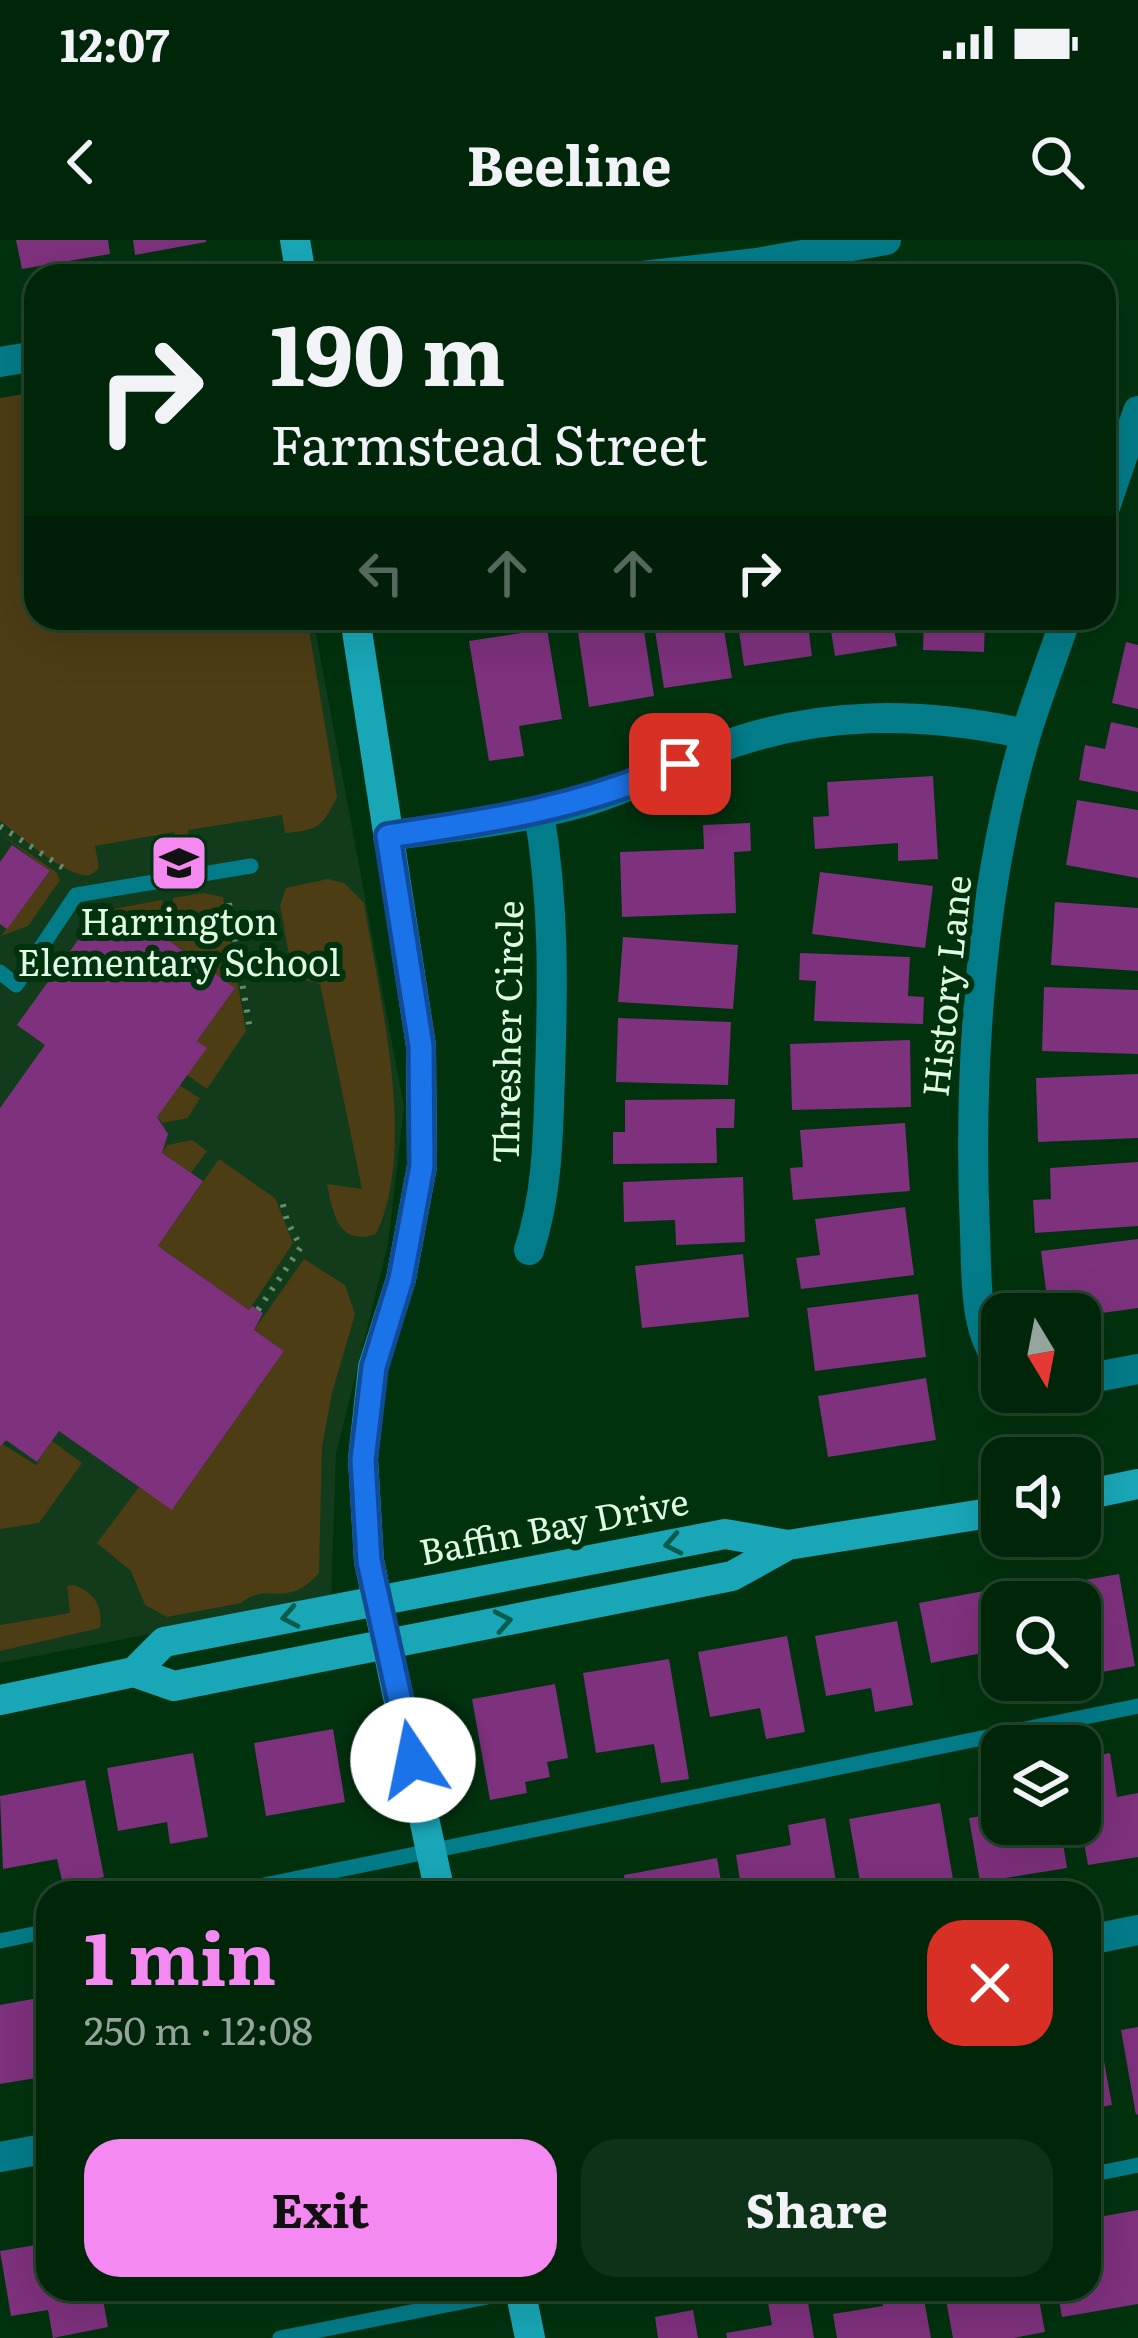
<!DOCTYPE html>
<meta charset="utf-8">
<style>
body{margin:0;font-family:Literata,serif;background:#0e3218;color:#f1f3f6;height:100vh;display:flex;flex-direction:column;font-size:45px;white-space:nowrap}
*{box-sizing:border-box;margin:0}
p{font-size:39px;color:#95a59c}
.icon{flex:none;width:66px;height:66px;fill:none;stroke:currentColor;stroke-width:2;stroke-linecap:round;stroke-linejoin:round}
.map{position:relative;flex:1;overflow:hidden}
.details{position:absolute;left:36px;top:1641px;width:1065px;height:420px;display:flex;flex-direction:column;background:#00260a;border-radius:36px;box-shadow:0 12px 48px #0002,0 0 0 3px #22432b}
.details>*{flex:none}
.banner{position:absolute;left:24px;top:24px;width:1092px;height:366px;border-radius:36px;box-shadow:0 12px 48px #0002,0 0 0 3px #22432b;background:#00260a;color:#f1f3f6;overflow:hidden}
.needle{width:78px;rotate:170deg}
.controls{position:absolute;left:981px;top:1053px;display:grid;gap:24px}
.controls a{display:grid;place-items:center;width:120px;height:120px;border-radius:24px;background:#00260a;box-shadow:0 12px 48px #0002,0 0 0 3px #22432b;font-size:60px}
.pin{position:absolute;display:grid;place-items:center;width:102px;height:102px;color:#fff;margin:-51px;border-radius:24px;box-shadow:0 6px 18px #0006}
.me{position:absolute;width:132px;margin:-66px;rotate:349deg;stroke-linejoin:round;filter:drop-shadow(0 0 9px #0008)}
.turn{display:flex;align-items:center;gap:42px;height:252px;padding:0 48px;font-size:54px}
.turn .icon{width:156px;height:156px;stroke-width:2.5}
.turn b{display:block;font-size:84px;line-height:102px}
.lanes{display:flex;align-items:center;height:114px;padding:0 48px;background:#0003;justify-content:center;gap:60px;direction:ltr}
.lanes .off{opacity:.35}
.round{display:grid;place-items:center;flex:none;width:126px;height:126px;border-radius:36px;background:#0e3218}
.summary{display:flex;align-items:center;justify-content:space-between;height:204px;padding:0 48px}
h1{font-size:72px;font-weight:700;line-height:90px;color:#f489f1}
.primary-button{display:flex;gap:24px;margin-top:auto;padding:24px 48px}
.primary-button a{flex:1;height:138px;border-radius:36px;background:#f489f1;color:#111;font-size:48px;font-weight:700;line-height:138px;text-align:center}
.primary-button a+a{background:#0e3218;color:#f1f3f6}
.status{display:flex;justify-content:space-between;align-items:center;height:84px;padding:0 60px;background:#00260a;direction:ltr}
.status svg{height:33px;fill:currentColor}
header{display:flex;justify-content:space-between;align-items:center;height:156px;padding:0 48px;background:#00260a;font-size:54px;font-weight:700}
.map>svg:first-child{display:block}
</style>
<div class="status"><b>12:07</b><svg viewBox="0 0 49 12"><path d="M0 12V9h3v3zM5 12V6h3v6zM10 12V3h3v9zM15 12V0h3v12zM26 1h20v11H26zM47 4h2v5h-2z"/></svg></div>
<header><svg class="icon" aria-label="back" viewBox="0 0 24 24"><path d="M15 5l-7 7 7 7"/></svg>Beeline<svg class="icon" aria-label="search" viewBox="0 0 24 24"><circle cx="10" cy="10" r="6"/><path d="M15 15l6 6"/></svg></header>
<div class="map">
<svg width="1138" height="2098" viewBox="0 0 1138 2098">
<rect width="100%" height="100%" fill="#00320e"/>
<!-- built -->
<path fill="#113b1b" d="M36,152V378H313L404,867L388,1004L336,1214L331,1359L0,1423V158Z"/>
<!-- green -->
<path fill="#4c3d14" d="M36,152V378H307L337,557C322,587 319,590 285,593L282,575L188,590L191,614L182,618L174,592L95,606L99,628C93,633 91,637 82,635C54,628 24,598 0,581V158Z
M0,593L56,632L60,640L28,686L1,696L50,632Z
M328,639L344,643L364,663C379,756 418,907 376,994C338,1007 333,973 327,944L362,949L320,744L293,737L280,665L286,648Z
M203,653L223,657L246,791L207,849L187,835L206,808L197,801L235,748L137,678H113L102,671L162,660L163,664L173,663V658Z
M179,845L200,858L188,878L163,883L157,877Z
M192,900L207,911L191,933L162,913L167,905Z
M219,919L275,958L293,1003L249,1070L158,1006Z
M304,1019L345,1045L355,1074L332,1153L322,1207L319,1333C285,1371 267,1340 241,1363L167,1377L145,1365L131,1331L97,1303L139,1247L173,1269L284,1111L254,1090Z
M52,1201L82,1223L39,1283L0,1289V1208L2,1204L36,1225Z
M74,1345C94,1352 103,1366 100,1388L0,1411V1385L70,1373L67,1346Z"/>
<!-- building -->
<path fill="#7e317d" d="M16,0H108L110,14L22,29Z
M133,0H206V2L135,15Z
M576,378H642L654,456L589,467Z
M653,378H722L732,438L664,448Z
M737,378H807L812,416L744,426Z
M829,378H892L897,406L835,416Z
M924,378H985L984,412L923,410Z
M547,389L562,479L519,486L524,516L489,521L469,401Z
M1126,402L1138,405V469L1112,463Z
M1111,482L1138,488V552L1079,540L1085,505L1105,509Z
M933,536L938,619L898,621V603L815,609L813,577L829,576L827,542Z
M1077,560L1138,570V638L1066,625Z
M750,583L751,611L734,612L736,673L622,677L620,612L704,609L703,585Z
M12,605L50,631L7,689L0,684V622Z
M820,632L933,646L925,708L812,694Z
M1055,662L1138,668V731L1051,725Z
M137,678L235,748L197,801L207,808L157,877L168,894L162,913L203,941L158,1006L249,1070L252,1066L263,1073L254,1090L284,1111L172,1270L59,1191L37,1222L6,1200L0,1207V868L45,805L17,785L93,679L121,699Z
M623,697L738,705L733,769L618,762Z
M800,713L910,717L908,756L924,757L923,784L814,781L816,741L799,740Z
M1044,747L1138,750V814L1042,811Z
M618,778L731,782L728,845L616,842Z
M910,800L911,867L792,870L790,804Z
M1138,834V898L1038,902L1036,838Z
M735,859L734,888H716L717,923L613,924V892H625V860Z
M905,883L910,951L793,960L790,928L803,927L800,890Z
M1138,922V986L1035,993L1033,960L1051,959L1050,928Z
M743,937L745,1002L676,1005L675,980L624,982L623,942Z
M905,967L914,1035L801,1049L796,1018L820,1015L815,979Z
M1138,999V1068L1080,1076L1049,1074L1041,1011Z
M743,1014L749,1077L642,1088L635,1026Z
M918,1054L926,1117L815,1131L807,1068Z
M926,1138L936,1200L828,1217L818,1156Z
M1119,1334L1135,1426L1080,1436V1362H1042L1039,1348Z
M1011,1346L1014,1362H1002V1438L987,1441L982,1413L931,1423L919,1363Z
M897,1381L913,1465L875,1472L871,1448L826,1456L815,1396Z
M787,1396L805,1492L766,1499L760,1468L710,1477L698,1412Z
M669,1419L689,1539L661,1543L654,1504L596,1513L583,1433Z
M555,1444L568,1518L547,1522L550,1537L525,1542L527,1553L490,1560L472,1459Z
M333,1489L345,1562L266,1576L254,1503Z
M193,1513L208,1597L170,1604L167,1582L118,1591L107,1528Z
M1110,1513L1117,1557L1138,1553V1617L1088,1625L1080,1580V1519Z
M85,1540L104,1637L63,1645L57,1619L3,1629L0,1556Z
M940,1563L955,1651L862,1653L849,1579Z
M1002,1573V1584H1060L1067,1628L980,1642L969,1578Z
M825,1578L838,1653H742L736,1615L791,1605L788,1585Z
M717,1618L723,1653H627L624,1635Z
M603,1641L605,1653H552V1651Z
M38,1758L48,1836L0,1844V1765Z
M1138,1787V1874L1136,1875L1121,1790Z
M1099,1794L1112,1865L1089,1869V1796Z
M1138,1970V2064L1062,2077L1057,2049H1089V2008L1104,2005L1099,1977Z
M48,2003V2049H101L108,2087L53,2098L48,2070L11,2076L0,2011Z
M177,2049H218L219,2055L179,2063Z
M240,2049H293V2051L242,2060Z
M880,2049H922L931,2098H837L833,2074L883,2066Z
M944,2049H1037L1045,2092L1014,2098H953Z
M806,2051L814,2098H727L726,2093L772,2085L767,2057Z
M693,2070L698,2098H658L655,2077Z"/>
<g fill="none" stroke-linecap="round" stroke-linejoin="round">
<!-- path -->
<path stroke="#648b6d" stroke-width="6" stroke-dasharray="3 9" stroke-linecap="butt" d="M0,586L68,631
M229,663L250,790
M258,1070L301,1007L287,981L281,957"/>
<!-- lane -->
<path stroke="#037c89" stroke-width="15" d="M0,732L16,745L76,655L251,626
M226,1653L1138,1466
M0,1701L48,1691
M1089,1935L1138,1925
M280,2098L522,2050"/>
<!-- street -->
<path stroke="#037c89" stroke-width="30" d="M642,36L757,23L886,0
M0,122L36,116
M1104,270L1138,171
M388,596C454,586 522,580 586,561C630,548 670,527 713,510C816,470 920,471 1026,494
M529,1010C548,952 548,895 550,834C553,745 554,661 539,573
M1002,1125C973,1091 977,1037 975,993C968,831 980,647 1027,491C1039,453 1053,416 1066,378
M1080,1140L1138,1129
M1089,1700L1138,1690
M0,1917L48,1908"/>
<!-- secondary -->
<path stroke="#19a7b8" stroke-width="30" d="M295,0L301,36
M355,378L421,806L422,926L401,1039L373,1127L363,1219L369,1321L440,1653
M1080,1256L1138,1244
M134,1432L164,1402L725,1294L788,1305L1002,1271
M0,1460L134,1432L174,1446L732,1336L788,1305
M520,2049L530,2098"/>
</g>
<!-- one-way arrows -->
<defs><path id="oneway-chevron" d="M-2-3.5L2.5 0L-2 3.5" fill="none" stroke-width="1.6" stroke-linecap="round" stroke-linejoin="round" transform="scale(3)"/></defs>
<g stroke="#095b4a">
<use href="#oneway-chevron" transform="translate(673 1304) rotate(169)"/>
<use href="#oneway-chevron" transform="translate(290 1377) rotate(169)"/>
<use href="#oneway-chevron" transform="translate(503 1381) rotate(-11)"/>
</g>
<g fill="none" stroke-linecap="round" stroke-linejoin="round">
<defs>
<path id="route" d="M413,1520L369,1321L363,1220L374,1127L401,1039L422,926L421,806L388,596C497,580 578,568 680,524"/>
</defs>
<!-- route casing -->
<use href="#route" stroke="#114b97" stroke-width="30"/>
<!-- route -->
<use href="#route" stroke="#1a73e8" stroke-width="21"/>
</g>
<!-- icons -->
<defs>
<symbol id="school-square" viewBox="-11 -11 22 22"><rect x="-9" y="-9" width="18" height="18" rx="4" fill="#f489f1" stroke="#00320e"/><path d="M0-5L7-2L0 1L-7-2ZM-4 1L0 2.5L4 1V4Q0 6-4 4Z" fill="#111"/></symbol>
</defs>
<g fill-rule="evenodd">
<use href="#school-square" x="146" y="590" width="66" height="66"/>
</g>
<g text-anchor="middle" stroke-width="12" stroke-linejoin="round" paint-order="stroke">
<!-- poi labels -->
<g font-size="36" fill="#e0fae3" stroke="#00320e">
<text x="179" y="695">Harrington<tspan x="179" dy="41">Elementary School</tspan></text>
</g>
<!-- street labels -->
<g font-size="36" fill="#e0fae3" stroke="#00320e">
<text transform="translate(947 746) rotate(-84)" y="13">History Lane</text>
<text transform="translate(508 792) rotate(-89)" y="13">Thresher Circle</text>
<text transform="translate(554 1287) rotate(-11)" y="13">Baffin Bay Drive</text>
</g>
</g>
</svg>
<div class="controls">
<a><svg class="needle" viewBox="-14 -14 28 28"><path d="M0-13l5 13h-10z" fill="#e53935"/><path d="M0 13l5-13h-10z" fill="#95a59c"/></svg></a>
<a><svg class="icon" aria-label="sound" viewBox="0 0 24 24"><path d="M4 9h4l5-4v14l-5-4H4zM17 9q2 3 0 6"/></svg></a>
<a><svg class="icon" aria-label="search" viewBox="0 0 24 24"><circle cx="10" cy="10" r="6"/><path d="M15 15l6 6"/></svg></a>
<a><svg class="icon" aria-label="layers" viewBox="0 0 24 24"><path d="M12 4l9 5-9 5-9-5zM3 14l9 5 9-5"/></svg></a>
</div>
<div class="pin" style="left:680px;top:524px;background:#d93025"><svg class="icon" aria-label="arrive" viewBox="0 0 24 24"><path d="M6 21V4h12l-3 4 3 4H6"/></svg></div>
<svg class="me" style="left:413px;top:1520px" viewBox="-20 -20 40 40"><circle r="19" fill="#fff"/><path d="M0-13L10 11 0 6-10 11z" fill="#1a73e8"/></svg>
<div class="banner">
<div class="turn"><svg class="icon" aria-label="right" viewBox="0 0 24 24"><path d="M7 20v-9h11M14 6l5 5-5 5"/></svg><div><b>190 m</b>Farmstead Street</div></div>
<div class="lanes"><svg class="icon off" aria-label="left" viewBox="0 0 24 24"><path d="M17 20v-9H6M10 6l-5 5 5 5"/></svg><svg class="icon off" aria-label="ahead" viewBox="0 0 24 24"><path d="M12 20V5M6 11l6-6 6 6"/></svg><svg class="icon off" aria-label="ahead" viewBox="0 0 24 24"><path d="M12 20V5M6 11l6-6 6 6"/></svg><svg class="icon" aria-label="right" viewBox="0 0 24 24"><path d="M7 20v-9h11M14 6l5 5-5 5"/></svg></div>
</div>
<section class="details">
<div class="summary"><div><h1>1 min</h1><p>250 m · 12:08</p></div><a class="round" style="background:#d93025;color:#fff"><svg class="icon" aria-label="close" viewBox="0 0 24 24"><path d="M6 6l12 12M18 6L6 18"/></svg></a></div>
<div class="primary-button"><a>Exit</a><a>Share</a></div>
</section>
</div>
